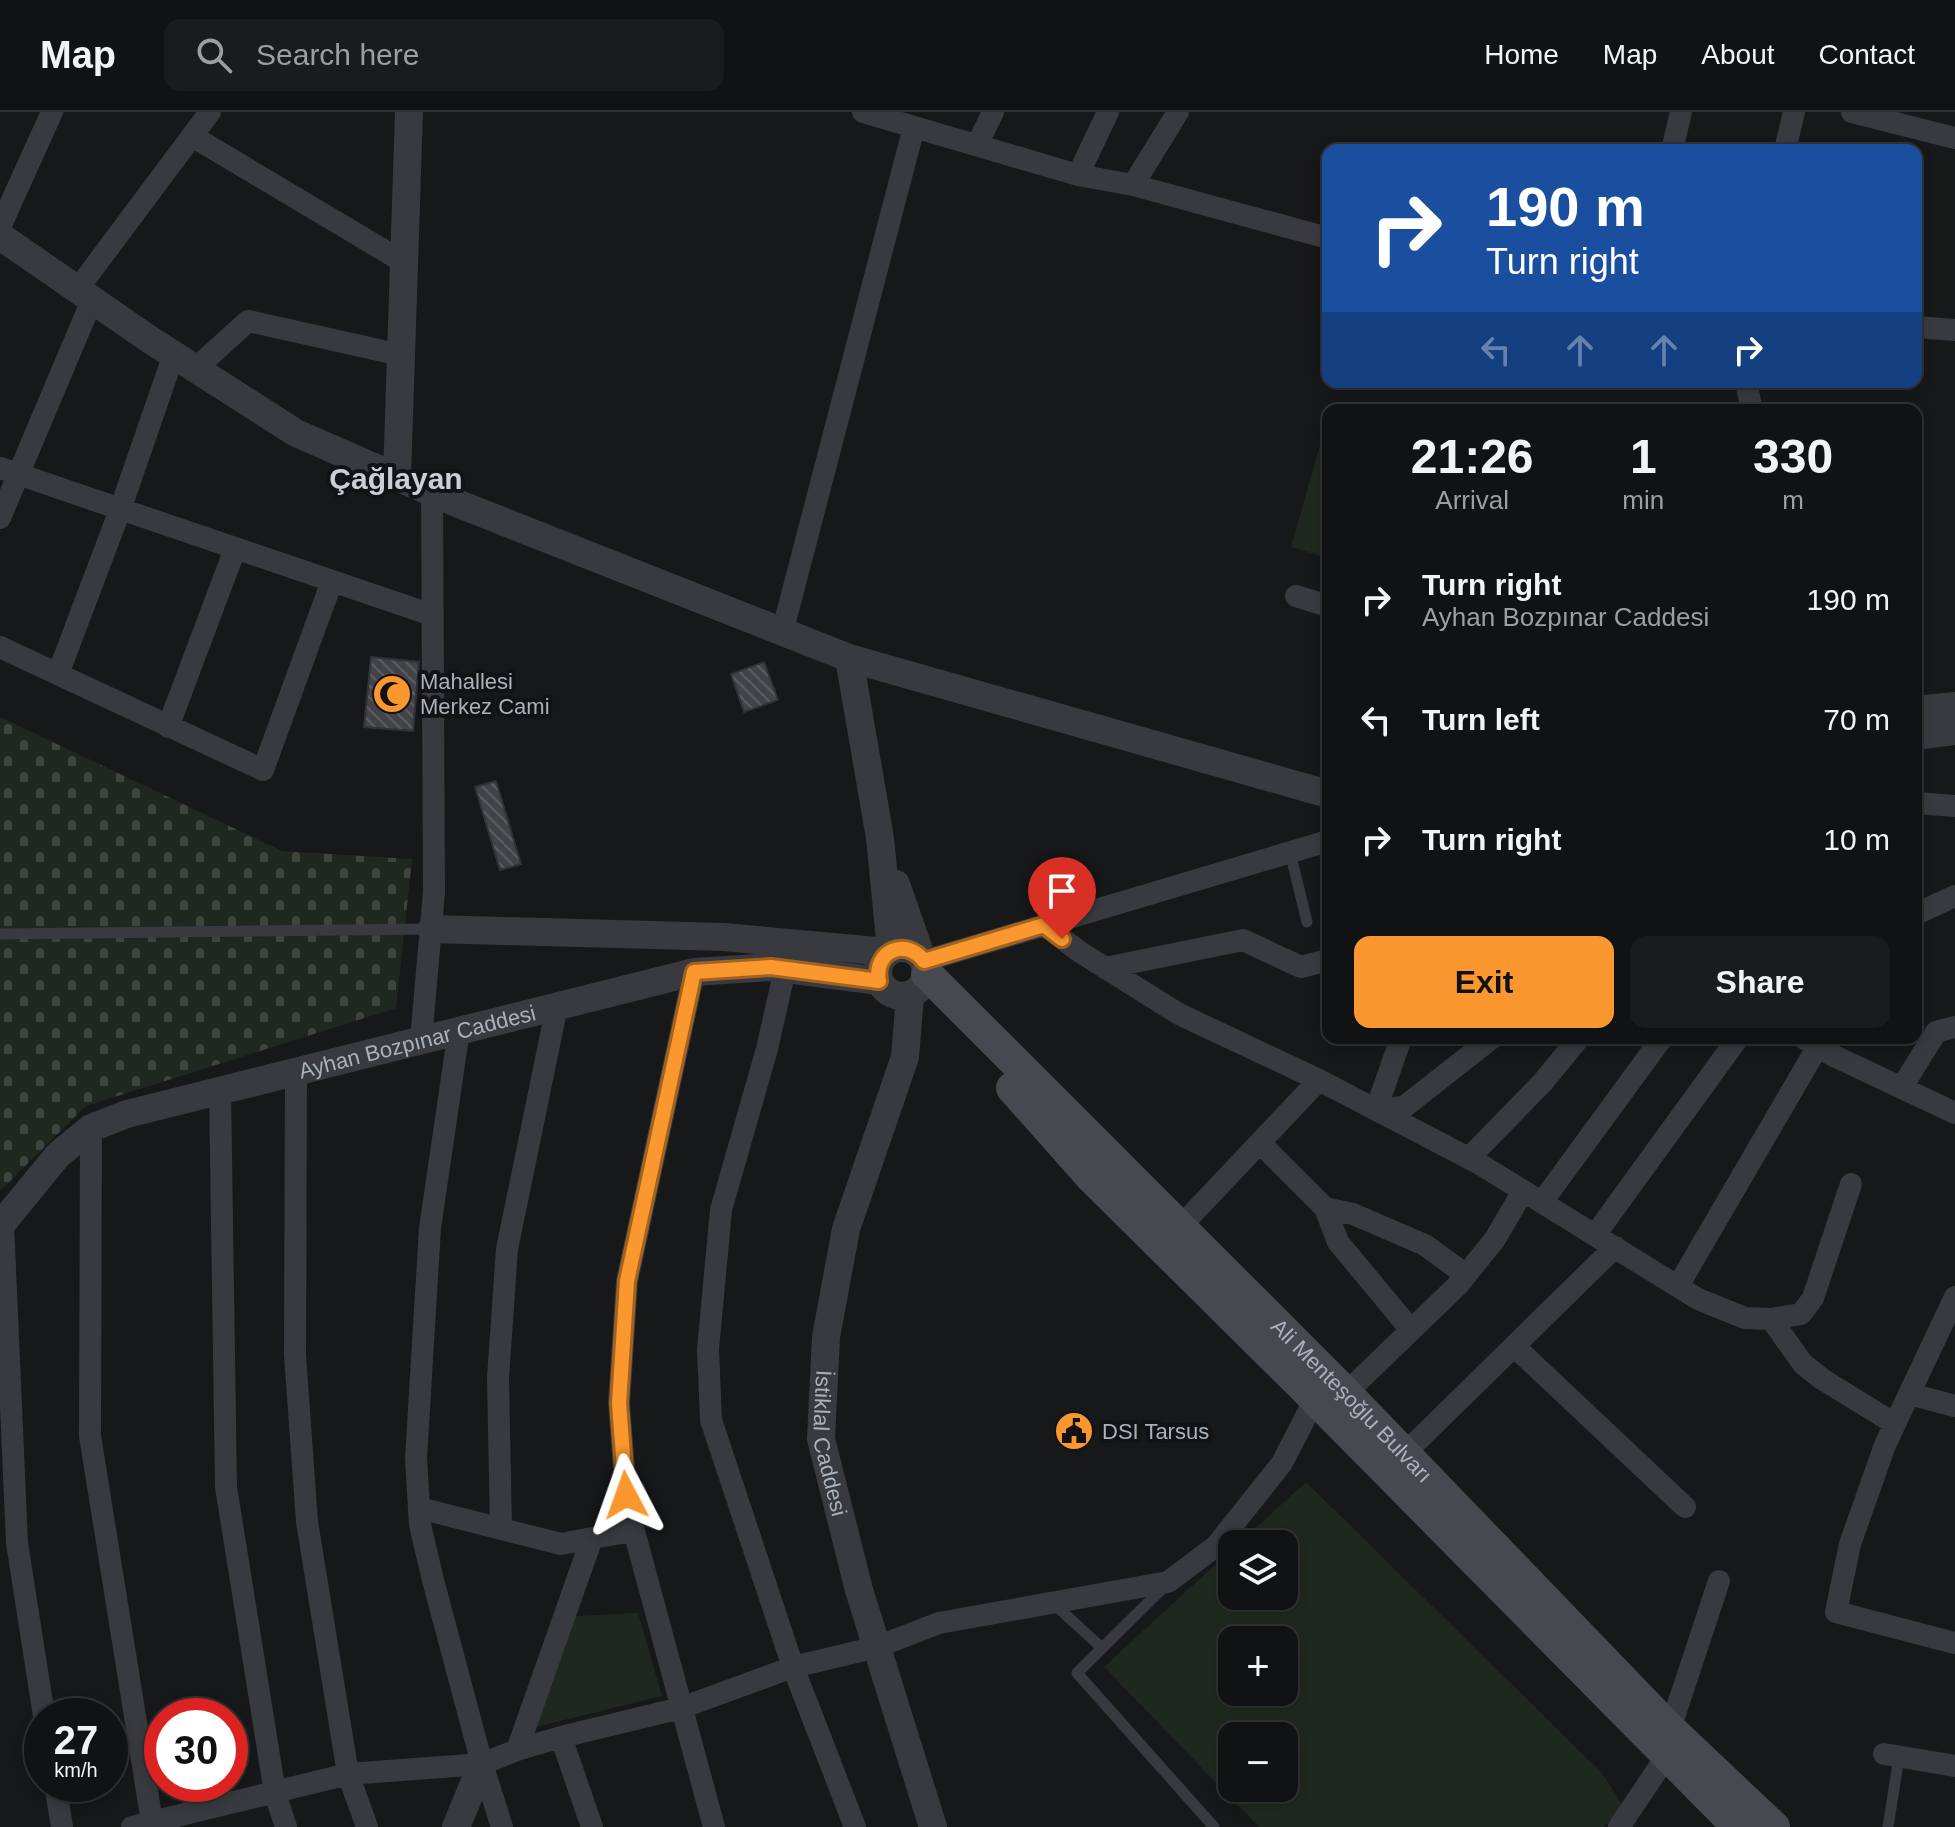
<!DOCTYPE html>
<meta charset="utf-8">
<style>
body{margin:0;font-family:Arial,sans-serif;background:#1a1b1d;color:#f1f3f6;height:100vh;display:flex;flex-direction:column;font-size:30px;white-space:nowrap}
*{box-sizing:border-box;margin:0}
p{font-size:26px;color:#9c9ea0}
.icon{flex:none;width:44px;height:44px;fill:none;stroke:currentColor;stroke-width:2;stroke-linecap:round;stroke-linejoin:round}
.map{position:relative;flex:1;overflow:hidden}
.side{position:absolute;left:1322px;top:292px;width:600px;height:640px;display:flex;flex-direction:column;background:#111214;border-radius:16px;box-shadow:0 4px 12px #0003,0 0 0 2px #303234}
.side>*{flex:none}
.top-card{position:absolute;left:1322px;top:32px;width:600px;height:244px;border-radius:16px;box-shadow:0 4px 12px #0003,0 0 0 2px #303234;background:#1a4fa0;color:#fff;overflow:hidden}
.fabs{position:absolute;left:1218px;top:1418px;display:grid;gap:16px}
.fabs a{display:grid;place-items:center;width:80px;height:80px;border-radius:16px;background:#111214;box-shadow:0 4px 12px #0003,0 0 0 2px #303234;font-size:40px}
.speed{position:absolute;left:24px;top:1586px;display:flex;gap:16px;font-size:40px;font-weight:700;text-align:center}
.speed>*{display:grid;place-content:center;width:104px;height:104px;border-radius:50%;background:#111214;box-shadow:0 4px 12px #0003,0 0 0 2px #303234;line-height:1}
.speed small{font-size:20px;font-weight:400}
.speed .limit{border:12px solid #d22;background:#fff;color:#111}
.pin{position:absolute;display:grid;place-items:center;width:68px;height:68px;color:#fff;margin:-82px -34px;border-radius:50% 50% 50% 0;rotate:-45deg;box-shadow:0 0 8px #0007}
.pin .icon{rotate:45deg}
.me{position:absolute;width:88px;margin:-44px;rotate:356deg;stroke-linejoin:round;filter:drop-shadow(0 0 6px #0008)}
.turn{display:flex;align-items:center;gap:28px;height:168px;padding:0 32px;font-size:36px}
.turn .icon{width:104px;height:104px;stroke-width:2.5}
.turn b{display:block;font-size:56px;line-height:68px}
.lanes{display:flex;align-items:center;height:76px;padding:0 32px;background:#0003;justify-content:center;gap:40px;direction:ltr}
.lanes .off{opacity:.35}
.eta{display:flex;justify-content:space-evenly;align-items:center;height:136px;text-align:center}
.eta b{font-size:48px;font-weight:700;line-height:56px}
.primary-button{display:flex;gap:16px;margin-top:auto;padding:16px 32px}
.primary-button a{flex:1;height:92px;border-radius:16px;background:#fa982f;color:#111;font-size:32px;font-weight:700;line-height:92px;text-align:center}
.primary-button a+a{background:#1a1b1d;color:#f1f3f6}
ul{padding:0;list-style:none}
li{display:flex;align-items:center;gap:24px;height:120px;padding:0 32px}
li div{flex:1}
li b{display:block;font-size:30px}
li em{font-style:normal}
header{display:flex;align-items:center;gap:48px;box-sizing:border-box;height:112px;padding:0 40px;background:#111214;border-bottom:2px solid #303234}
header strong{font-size:38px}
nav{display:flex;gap:44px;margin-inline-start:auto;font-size:28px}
.search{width:560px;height:72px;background:#1a1b1d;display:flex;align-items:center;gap:20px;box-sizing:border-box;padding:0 28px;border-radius:16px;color:#9c9ea0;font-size:30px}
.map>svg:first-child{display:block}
</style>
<header>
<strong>Map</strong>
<div class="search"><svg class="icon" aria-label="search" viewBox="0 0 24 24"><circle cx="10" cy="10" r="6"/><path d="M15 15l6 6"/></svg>Search here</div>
<nav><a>Home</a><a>Map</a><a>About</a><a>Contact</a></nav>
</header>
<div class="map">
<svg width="1955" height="1715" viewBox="0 0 1955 1715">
<defs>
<pattern id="cemetery-stones" width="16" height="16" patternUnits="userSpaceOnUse" patternTransform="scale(2)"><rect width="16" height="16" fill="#1f281f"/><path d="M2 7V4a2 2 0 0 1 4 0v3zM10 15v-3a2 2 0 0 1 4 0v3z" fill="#3d453d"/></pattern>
<pattern id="building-back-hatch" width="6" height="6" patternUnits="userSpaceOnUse" patternTransform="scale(2)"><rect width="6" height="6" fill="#414347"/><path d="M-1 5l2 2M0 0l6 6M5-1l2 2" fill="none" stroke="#5a5c5f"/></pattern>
</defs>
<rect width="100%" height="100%" fill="#17181a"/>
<!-- cemetery -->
<path fill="url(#cemetery-stones)" d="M0,605L282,739L412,747L396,896L86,994L0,1079Z"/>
<!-- park -->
<path fill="#1f281f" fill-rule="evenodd" d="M1328,305V446L1291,435Z
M1306,1370L1602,1661L1623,1694L1604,1715H1259L1104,1555L1232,1437V1484H1284V1432H1238ZM1232,1528H1284V1580H1232ZM1232,1624H1284V1676H1232Z
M638,1501L662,1584L532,1616L575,1504Z"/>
<!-- building -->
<path fill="url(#building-back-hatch)" stroke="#313236" stroke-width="2" d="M371,545L419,550L413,619L364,615Z
M764,550L778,588L744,600L731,562Z
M496,669L521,752L500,758L475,675Z"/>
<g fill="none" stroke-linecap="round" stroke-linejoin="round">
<!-- service -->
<path stroke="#383a3f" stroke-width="11" d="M1290,740L1307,810
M0,822L431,817
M1165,1474L1077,1561L1214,1715
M1054,1492L1102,1536
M1888,1715L1899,1645"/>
<!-- minor -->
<path stroke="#383a3f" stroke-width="22" d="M863,0L1078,63L1133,73L1328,126
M1852,0L1955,26
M192,24L405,151
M977,33L993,0
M1672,38L1681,0
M1785,38L1794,0
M1078,63L1108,0
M1133,73L1178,0
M0,115L52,0
M77,178L210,0
M1916,215L1955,218
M195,257L248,209L401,243
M1746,270L1752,298
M0,356L432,503
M0,406L92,188
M1296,484L1328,494
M782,521L914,15
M0,535L263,658L332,469
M58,562L120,398L174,242
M168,615L235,437
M1916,691L1955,694
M1916,802L1955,784
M1044,813L1080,840L1179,902L1319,968L1478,1051L1698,1187L1745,1206L1771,1207L1801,1202L1813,1186L1851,1072
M924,849L1328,729
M1105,856L1243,828L1301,855L1328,848
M785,857L767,937L721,1098L708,1237L711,1308L793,1555L855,1715
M694,860L627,1169L619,1291L626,1383L634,1419L714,1715
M459,918L430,1116L416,1346L420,1413L433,1468L482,1652L502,1715
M1401,926L1376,998L1404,995L1492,926
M1805,927L1832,943L1955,1001
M421,928L434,780L432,380
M296,959L295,1243L307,1410L348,1662L367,1715
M1902,975L1936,920L1955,915
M220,978L226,1375L275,1681L286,1715
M91,1016L90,1324L152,1710
M1260,1031L1325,1096L1338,1130L1411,1218
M1469,1046L1543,970L1579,926
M1542,1090L1662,926
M1325,1096L1353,1102L1425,1133L1466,1163
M3,1111L17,1431L44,1604
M1179,1116L1319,968
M1595,1123L1738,926
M1678,1174L1818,934L1816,926
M1955,1185L1885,1333L1850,1432L1836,1500L1955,1531
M1771,1207L1803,1252L1822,1267L1895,1312
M1514,1234L1685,1395
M1910,1282L1955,1294
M1405,1341L1615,1135
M419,1396L561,1432L592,1426
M501,1417L498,1266L507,1137L557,894
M1670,1617L1719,1469
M561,1625L592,1715
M517,1638L592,1426L634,1419
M1884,1642L1955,1654
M55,1672L62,1715
M132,1715L348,1662L482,1652L517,1638L561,1625L681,1596L793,1555L877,1535L939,1511L1168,1470L1216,1434L1282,1351L1315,1287L1346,1281L1458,1173L1495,1127L1523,1079
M1619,1715L1666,1645"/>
<!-- tertiary -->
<g stroke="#383a3f" stroke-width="28">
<path d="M0,124L149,227L296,321L454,390L849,546L1328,682"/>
<path d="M397,365L409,0"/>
<path d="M849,546L880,726L891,838"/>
<path d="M1916,598L1955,594"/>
<path d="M1916,624L1955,619"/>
<path d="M896,772L921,844"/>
<path d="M432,817L724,825L888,840"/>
<circle cx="902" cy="860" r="24"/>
<path id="s1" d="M910,884L905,945L846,1117L826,1225L821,1327L859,1478L933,1715"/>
<path id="s2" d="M0,1114L58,1043L91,1016L127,1002L694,860L771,855L879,869"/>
<path d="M456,1715L482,1652"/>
</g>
<!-- secondary -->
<g stroke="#46494f" stroke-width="32">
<path id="s3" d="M927,862L1346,1281L1670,1617L1774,1715"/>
<path d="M1012,976L1092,1066L1303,1275L1738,1715"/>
</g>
</g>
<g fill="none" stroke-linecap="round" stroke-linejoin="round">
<defs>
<path id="route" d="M626,1383L619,1291L627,1169L694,860L771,855L879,869C873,839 906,825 924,849L1044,813L1062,827"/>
</defs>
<!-- route casing -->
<use href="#route" stroke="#a2631f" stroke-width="20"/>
<!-- route -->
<use href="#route" stroke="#fa982f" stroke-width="14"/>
</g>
<!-- icons -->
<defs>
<symbol id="mosque-disc" viewBox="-11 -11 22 22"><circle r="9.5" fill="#fa982f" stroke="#121315"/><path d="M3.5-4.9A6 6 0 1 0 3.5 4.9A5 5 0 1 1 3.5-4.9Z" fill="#111"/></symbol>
<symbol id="civic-disc" viewBox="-11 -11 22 22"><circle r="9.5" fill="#fa982f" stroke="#121315"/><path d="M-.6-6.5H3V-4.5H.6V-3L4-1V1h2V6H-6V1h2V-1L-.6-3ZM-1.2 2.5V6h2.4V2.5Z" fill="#111"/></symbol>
</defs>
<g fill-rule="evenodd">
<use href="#mosque-disc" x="370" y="560" width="44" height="44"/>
<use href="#civic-disc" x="1052" y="1297" width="44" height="44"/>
</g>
<g text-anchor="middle" stroke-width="8" stroke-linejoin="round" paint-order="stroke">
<!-- poi labels -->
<g font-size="22" fill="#a9b1ba" stroke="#121315" text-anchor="start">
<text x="420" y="577">Mahallesi<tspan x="420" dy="25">Merkez Cami</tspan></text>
<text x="1102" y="1327">DSI Tarsus</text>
</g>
<!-- street labels -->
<g font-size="22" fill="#a9b1ba" stroke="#121315">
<text dy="8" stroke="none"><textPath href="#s2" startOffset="472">Ayhan Bozpınar Caddesi</textPath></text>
<text dy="8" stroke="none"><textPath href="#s3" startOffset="602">Ali Menteşoğlu Bulvarı</textPath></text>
<text dy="8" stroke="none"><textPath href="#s1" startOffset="460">İstiklal Caddesi</textPath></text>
</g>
<!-- district labels -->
<g font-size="30" font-weight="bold" fill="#cacfd6" stroke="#121315">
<text x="396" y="377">Çağlayan</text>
</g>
</g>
</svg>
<div class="fabs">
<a><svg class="icon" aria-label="layers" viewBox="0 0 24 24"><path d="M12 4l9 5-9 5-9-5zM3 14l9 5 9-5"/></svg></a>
<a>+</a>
<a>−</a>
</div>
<div class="speed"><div>27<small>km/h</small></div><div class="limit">30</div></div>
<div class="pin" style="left:1062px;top:827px;background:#d93025"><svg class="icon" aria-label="arrive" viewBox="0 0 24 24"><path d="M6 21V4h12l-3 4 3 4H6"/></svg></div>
<svg class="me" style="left:626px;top:1383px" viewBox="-20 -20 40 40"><path d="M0-17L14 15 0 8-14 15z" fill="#fa982f" stroke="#fff" stroke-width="4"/></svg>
<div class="top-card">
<div class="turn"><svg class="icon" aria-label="right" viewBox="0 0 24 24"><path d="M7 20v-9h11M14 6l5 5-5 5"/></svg><div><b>190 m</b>Turn right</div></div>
<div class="lanes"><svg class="icon off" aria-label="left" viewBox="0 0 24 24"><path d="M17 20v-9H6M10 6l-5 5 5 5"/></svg><svg class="icon off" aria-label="ahead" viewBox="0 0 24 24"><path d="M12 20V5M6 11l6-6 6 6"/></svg><svg class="icon off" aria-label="ahead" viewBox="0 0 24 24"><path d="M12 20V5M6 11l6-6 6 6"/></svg><svg class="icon" aria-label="right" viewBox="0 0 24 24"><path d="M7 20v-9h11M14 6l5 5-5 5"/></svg></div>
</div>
<section class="side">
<div class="eta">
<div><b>21:26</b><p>Arrival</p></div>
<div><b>1</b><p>min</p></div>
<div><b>330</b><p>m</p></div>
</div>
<ul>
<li><svg class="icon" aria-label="right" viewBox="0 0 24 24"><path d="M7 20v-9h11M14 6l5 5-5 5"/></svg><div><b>Turn right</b><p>Ayhan Bozpınar Caddesi</p></div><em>190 m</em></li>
<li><svg class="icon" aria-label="left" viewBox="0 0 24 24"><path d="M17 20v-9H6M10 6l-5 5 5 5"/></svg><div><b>Turn left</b></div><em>70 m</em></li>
<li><svg class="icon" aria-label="right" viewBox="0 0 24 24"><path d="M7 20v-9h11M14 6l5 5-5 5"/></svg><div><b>Turn right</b></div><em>10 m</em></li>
</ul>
<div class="primary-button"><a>Exit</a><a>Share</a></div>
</section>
</div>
